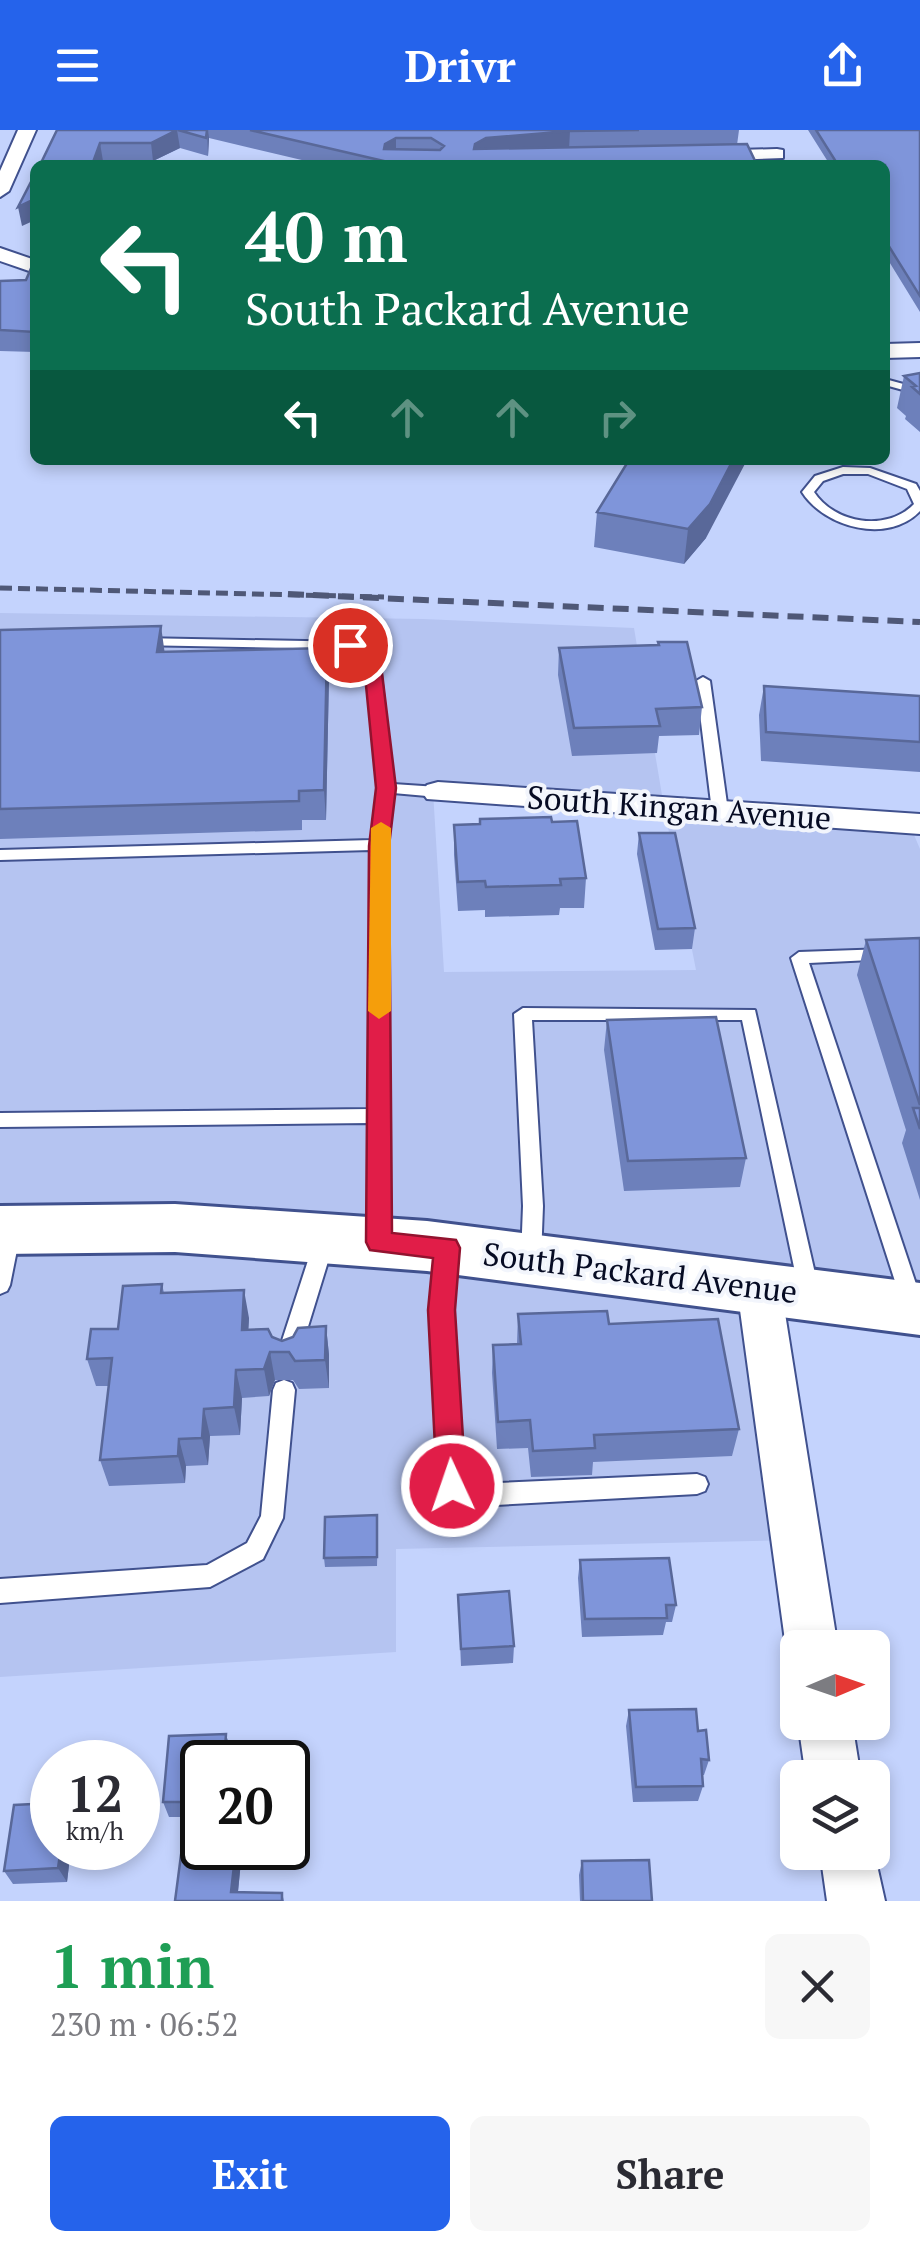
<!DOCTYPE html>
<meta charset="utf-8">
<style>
body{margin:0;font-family:"PT Serif",serif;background:#f7f7f7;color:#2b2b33;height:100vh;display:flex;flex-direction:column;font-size:38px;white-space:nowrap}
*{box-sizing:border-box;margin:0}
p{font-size:32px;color:#7c7c81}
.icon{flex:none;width:55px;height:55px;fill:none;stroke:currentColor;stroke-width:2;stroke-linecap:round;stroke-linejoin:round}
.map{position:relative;height:1771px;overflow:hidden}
.side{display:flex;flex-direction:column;background:#fff;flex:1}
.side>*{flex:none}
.top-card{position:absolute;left:30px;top:30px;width:860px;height:305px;border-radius:15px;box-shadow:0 5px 15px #0003;background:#0b6e4f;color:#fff;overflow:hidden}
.needle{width:65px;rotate:88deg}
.fabs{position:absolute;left:780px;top:1500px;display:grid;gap:20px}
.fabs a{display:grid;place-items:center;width:110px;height:110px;border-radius:15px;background:#fff;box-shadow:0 5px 15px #0003;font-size:50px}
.speed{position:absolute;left:30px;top:1610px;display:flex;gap:20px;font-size:50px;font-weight:700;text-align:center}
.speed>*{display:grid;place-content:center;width:130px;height:130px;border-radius:50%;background:#fff;box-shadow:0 5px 15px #0003;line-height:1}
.speed small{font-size:25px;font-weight:400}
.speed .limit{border:5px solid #111;border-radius:15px;background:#fff;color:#111}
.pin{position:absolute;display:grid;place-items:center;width:85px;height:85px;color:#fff;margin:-42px;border:5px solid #fff;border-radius:50%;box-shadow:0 2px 10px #0007}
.me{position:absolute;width:110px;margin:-55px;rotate:357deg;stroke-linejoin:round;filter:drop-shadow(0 0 8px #0008)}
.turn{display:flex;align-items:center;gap:35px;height:210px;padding:0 50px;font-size:45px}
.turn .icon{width:130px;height:130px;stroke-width:2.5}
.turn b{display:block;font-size:70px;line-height:85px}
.lanes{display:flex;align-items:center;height:95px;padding:0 50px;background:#0003;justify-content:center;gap:50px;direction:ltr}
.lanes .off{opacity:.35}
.round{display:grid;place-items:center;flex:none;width:105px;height:105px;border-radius:15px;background:#f7f7f7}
.summary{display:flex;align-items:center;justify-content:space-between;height:170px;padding:0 50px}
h1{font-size:60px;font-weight:800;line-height:75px;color:#1e9e55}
.button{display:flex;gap:20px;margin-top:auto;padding:20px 50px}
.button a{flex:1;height:115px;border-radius:15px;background:#2563eb;color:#fff;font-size:40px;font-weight:800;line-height:115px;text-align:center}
.button a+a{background:#f7f7f7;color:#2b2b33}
header{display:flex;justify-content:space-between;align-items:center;height:130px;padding:0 50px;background:#2563eb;color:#fff;font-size:45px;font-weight:800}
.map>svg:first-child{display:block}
</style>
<header><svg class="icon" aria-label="menu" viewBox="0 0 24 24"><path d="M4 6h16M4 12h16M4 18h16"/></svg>Drivr<svg class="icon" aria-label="share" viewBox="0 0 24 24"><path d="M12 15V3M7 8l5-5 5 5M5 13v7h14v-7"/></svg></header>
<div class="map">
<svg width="920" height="1771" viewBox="0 0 920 1771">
<rect width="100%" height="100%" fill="#c4d3fd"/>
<!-- built -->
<path fill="#b5c4f1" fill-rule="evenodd" d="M0,483L423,489L634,498L664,677L909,693L920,719V1179L759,1159L795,1410L396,1419V1522L0,1547ZM433,661L664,677L696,840L444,842Z"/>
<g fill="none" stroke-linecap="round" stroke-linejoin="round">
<defs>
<path id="lane" d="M885,249L918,258L919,260L914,263L885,255Z
M843,337L870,338L916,354L920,361V381C888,415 824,397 802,362L815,346ZM843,344H868L907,359L914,374C887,402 835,394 814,362L823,351Z
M140,508L356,512L371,521L380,535L393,654L438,657L446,662L438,667L393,663L387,715L389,1112L386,1118L379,1120L372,1118L369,1112L370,993L0,997V983L370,979L371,720L0,730V720L372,710L378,658L366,535L361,527L348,519L135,515L133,512Z
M703,547L710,551L728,681L720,686L712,681L696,551Z
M886,819L892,821L894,825L892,829L809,833L920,1166L919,1179L912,1182L905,1179L902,1173L791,828L799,822Z
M523,878L755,880L819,1161L816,1167L809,1170L802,1167L799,1161L742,890H532L543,1076L541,1128L538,1134L531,1136L524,1134L521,1128L523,1076L514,884Z
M11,1092L18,1094L21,1100L10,1155L7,1161L0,1164V1105L4,1094Z
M324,1104L331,1106L334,1112L299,1226L295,1233L288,1235L281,1233L277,1226L314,1112L317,1106Z
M446,1116L453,1118L456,1124L452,1181L463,1351L477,1354L697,1344L705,1347L708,1354L705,1361L697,1364L477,1376C461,1374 448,1372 441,1356L432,1181L436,1124L439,1118Z
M284,1250L292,1253L295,1260L283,1388L263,1429L210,1457L0,1473V1449L207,1435L247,1413L261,1386L273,1260L276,1253Z"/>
<path id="street" d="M18,0H36L9,61L0,67V41Z
M777,19L783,20V28L700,31L691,26L700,21Z
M0,118L35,130V143L0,131Z
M920,213V227L885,228V214Z
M438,652L920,684V704L427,669L422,662L427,655Z
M759,1140L774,1145L781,1158L838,1518H798V1538L786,1518L737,1158L744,1145Z
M798,1592H852L861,1648H806Z
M872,1713L885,1771H827L820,1722H872Z"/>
<path id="secondary" d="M175,1074L427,1091L920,1153V1205L427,1141L175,1122L0,1124V1076Z"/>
</defs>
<!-- lane casing -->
<use href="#lane" stroke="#40518e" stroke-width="4"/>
<!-- street casing -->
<use href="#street" stroke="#40518e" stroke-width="4"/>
<!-- secondary casing -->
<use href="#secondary" stroke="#40518e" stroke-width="6"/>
<!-- lane -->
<use href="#lane" fill="#fff" fill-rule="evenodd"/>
<!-- street -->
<use href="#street" fill="#fff" fill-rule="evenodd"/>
<!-- secondary -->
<use href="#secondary" fill="#fff" fill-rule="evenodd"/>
<!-- rail-far1 -->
<path stroke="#4f5877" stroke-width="5" stroke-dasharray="12 6" stroke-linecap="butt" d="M0,458L384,467"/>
<!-- rail -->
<path stroke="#4f5877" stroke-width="6" stroke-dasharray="16 9" stroke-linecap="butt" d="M288,464L920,492"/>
</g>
<!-- wall -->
<path fill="#6d80bb" d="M57,0H739L737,15L757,35H323L209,8L208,26L180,18L153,31H103Z
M808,0H920V182L885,125V35H830Z
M35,129V222L0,221V151L26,150Z
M920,243V302L905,289L906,286L897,278L904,246Z
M629,330L706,408L684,434L594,417L597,382Z
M0,500L165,522L329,547L326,690H302V700L0,709Z
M658,515L702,577L699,605L659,606L657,623L572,626L558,545L559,518Z
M764,556L920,566V642L761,631L759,585Z
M552,692L586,748L584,778H560L559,785L485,787V780L458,781L454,725V695Z
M639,703L695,798L692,819L655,820L637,724Z
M920,808V1070L902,1013L906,1000L857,845L866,810Z
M607,890L746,1028L740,1057L624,1061L604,920Z
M162,1154L164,1163L249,1188L248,1200L282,1211L326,1196L329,1225V1258L299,1259L293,1250H275L269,1266L242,1268L240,1305L210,1306L208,1335L186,1336L185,1353L109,1356L100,1330L109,1256H96L87,1229Z
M518,1184L609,1194L739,1299L732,1326L593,1332L592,1345L531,1347L528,1318L497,1319L492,1243L493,1215L517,1214Z
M378,1395L377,1436L325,1437L324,1428Z
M580,1430L676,1475L672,1492H666L663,1505L582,1507L578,1448Z
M458,1465L514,1516L513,1533L461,1536Z
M629,1580L698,1601L709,1630L704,1645H702L703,1656L698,1671L633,1672L626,1596Z
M226,1604L230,1620V1632H202V1718L242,1721L238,1762L282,1763L284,1771H175L186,1687H169L163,1672Z
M52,1718H71L67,1752L13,1754L4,1741Z
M582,1731L652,1771H580L579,1745Z"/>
<!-- shaded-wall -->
<path fill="#596899" d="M177,0L180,18L153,31L151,13Z
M207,0H208L209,8L208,26Z
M570,1L569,19L474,35L475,14L486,8Z
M396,8V26L384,31L385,14Z
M100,13L103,31L102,35H92Z
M35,69V89L33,88V91L22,96L18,77Z
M733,330H747L706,408L684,434L688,399Z
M161,496L165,525L157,522Z
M327,518L329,547L326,690L324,660Z
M244,1160L249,1188L247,1228L242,1200Z
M326,1196L329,1225V1258L325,1230Z
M270,1222L275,1250L269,1266L264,1239Z
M236,1240L242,1268L240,1305L234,1277Z
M204,1279L210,1306L208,1335L202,1308Z
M179,1309L186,1336L185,1353L178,1326Z
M226,1604L230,1620V1632H224Z
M61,1718H71L67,1752L58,1738Z
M236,1718H241L242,1721L237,1771L231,1762Z"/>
<!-- building -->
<path fill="#7f95da" stroke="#596899" stroke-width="2.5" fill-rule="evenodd" d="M57,0H177L151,13H100L92,35H40Z
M178,0H207L206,8Z
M250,0H639L570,1L486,8L475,14L474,19L747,14L757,35H401ZM396,8H431L444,16L440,20L384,19L385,14Z
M816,0H920V166L885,110V35H838Z
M35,44V69L18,77Z
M35,129V202L0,200V151L26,150Z
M920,243V264L912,257L916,256L904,246Z
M629,330H733L710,374L688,399L597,382Z
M161,496L157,522L327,518L324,660L299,661V671L0,679V500Z
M658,512H687L702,577L656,579L660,596L574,598L559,518L659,515Z
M764,556L920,566V612L766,602Z
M551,687L552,692L577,691L586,748L560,749L561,755L486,757L485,751L458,752L454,695L480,694V689Z
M639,703H675L695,798L658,799Z
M920,808V975L866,810Z
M716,887L746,1028L628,1031L607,890Z
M913,978H920V999Z
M162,1154L161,1163L244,1160L242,1200L268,1199L272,1207L282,1211L293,1207L298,1198L326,1196L325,1230L295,1231L289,1222H270L264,1239L236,1240L234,1277L204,1279L202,1308L179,1309L178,1326L100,1330L112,1228L87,1229L91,1199H118L123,1156Z
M607,1181L609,1194L718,1189L739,1299L594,1305L595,1318L533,1321L530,1290L498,1292L493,1215L521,1214L518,1184Z
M377,1385V1427L324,1428L325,1387Z
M669,1428L676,1475H666L667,1488L585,1489L580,1430Z
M509,1461L514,1516L461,1519L458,1465Z
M696,1579L698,1601L706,1600L709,1630L701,1629L703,1656L636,1657L629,1580Z
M226,1604L224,1632H202V1718H236L231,1762L282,1763V1771H175L188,1672H163L169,1606Z
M52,1673V1718H61L58,1738L4,1741L14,1675Z
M649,1730L652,1771H583L582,1731Z"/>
<!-- route -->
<path fill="#e11d48" stroke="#92132f" stroke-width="2.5" d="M350,510L372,520L381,535L396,658L389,716L392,1103L456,1110L460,1118L455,1180L466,1356L462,1366L452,1370L441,1366L437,1356L428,1180L433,1128L370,1120L366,1112L369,716L376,658L364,535L342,515Z"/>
<!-- slow -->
<path fill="#f59e0b" d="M381,692L391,698V881L379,889L368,881L371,698Z"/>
<g text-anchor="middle" stroke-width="8" stroke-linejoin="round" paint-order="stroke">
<!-- street labels -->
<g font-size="32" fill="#060b23" stroke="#f2f5fc">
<text transform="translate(679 678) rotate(4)" y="11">South Kingan Avenue</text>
<text transform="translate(640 1143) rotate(7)" y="11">South Packard Avenue</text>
</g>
</g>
</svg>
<div class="fabs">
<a><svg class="needle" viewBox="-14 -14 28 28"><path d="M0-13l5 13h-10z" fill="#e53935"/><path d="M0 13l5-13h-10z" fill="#7c7c81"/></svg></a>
<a><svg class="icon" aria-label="layers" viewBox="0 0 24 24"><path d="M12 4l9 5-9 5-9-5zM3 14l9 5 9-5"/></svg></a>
</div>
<div class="speed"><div>12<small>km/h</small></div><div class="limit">20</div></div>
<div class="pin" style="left:350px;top:515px;background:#d93025"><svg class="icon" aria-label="arrive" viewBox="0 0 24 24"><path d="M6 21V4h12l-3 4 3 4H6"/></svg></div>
<svg class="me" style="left:452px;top:1356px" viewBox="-20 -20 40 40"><circle r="17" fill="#e11d48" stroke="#fff" stroke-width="3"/><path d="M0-11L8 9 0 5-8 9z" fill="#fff"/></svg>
<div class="top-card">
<div class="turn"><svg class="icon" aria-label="left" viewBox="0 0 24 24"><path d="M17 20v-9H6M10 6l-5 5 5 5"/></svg><div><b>40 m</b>South Packard Avenue</div></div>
<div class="lanes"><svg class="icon" aria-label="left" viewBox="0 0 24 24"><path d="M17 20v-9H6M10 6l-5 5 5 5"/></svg><svg class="icon off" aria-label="ahead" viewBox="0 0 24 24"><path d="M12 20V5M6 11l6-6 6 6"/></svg><svg class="icon off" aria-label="ahead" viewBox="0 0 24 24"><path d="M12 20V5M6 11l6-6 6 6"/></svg><svg class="icon off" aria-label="right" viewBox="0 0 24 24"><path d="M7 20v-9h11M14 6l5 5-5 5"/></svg></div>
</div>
</div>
<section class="side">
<div class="summary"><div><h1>1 min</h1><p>230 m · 06:52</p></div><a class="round"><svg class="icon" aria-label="close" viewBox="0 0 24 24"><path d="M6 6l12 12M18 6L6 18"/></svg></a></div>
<div class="button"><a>Exit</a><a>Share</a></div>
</section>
